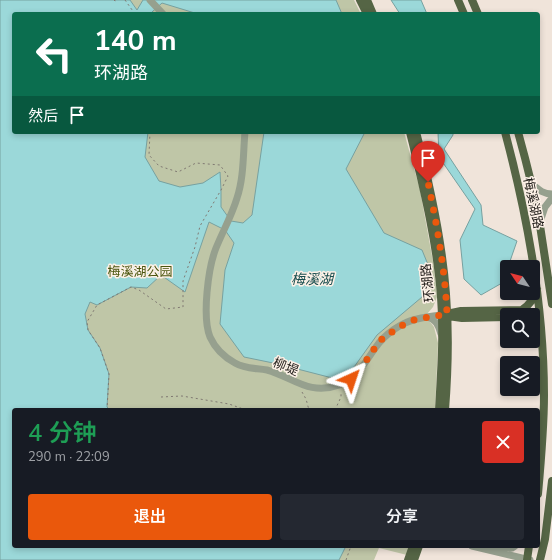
<!DOCTYPE html>
<html lang="zh">
<meta charset="utf-8">
<style>
body{margin:0;font-family:"Nunito Sans","Noto Sans SC",sans-serif;background:#242831;color:#f1f3f6;height:100vh;display:flex;flex-direction:column;font-size:15px;white-space:nowrap}
*{box-sizing:border-box;margin:0}
p{font-size:13px;color:#9ea1a6}
.icon{flex:none;width:22px;height:22px;fill:none;stroke:currentColor;stroke-width:2;stroke-linecap:round;stroke-linejoin:round}
.map{position:relative;flex:1;overflow:hidden}
.side{position:absolute;left:12px;top:408px;width:528px;height:140px;display:flex;flex-direction:column;background:#171b24;border-radius:4px;box-shadow:0 2px 6px #0003}
.side>*{flex:none}
.top-card{position:absolute;left:12px;top:12px;width:528px;height:122px;border-radius:4px;box-shadow:0 2px 6px #0003;background:#0b6e4f;color:#fff;overflow:hidden}
.needle{width:26px;rotate:305deg}
.fabs{position:absolute;left:500px;top:260px;display:grid;gap:8px}
.fabs a{display:grid;place-items:center;width:40px;height:40px;border-radius:4px;background:#171b24;box-shadow:0 2px 6px #0003;font-size:20px}
.pin{position:absolute;display:grid;place-items:center;width:34px;height:34px;color:#fff;margin:-41px -17px;border-radius:50% 50% 50% 0;rotate:-45deg;box-shadow:0 0 4px #0007}
.pin .icon{rotate:45deg}
.me{position:absolute;width:44px;margin:-22px;rotate:42deg;stroke-linejoin:round;filter:drop-shadow(0 0 3px #0008)}
.turn{display:flex;align-items:center;gap:14px;height:84px;padding:0 16px;font-size:18px}
.turn .icon{width:52px;height:52px;stroke-width:2.5}
.turn b{display:block;font-size:28px;line-height:34px}
.then{display:flex;align-items:center;height:38px;padding:0 16px;background:#0003;gap:8px;font-size:15px}
.round{display:grid;place-items:center;flex:none;width:42px;height:42px;border-radius:4px;background:#242831}
.summary{display:flex;align-items:center;justify-content:space-between;height:68px;padding:0 16px}
h1{font-size:24px;font-weight:600;line-height:30px;color:#1e9e55}
.cta{display:flex;gap:8px;margin-top:auto;padding:8px 16px}
.cta a{flex:1;height:46px;border-radius:4px;background:#ea580c;color:#fff;font-size:16px;font-weight:600;line-height:46px;text-align:center}
.cta a+a{background:#242831;color:#f1f3f6}
.map>svg:first-child{display:block}
</style>
<div class="map">
<svg width="552" height="560" viewBox="0 0 552 560">
<rect width="100%" height="100%" fill="#f0e4da"/>
<!-- green -->
<path fill="#bfc6a7" d="M0,0H354L361,14H14V132H404L420,190L434,267L437,297L433,307L427,314V320L431,323L434,327L438,343L435,410H14V546H409L407,555L379,548L374,560H0Z"/>
<!-- water -->
<path fill="#9bd8d9" stroke="#77a1a0" d="M0,0H130L137,10L143,0H336L342,14H198L162,3L152,12V14H14V132H148L145,157L159,181L180,187L203,183L220,172L221,190V207L231,221L243,223L252,215L264,132H365L346,169L384,233L422,250L431,272L422,297L377,335L344,381L278,364L244,357L220,324L225,270L234,243L225,230L209,222L185,292L161,275L147,288L131,287L97,305L90,302L85,314L88,330L100,348L109,374L107,407L110,410H14V546H346L339,560H0Z
M391,0H421L427,14H400Z
M438,132H453V135L444,149L481,205L483,225L517,241L508,267H507V270L502,283L481,295L464,279L460,240L475,209L439,157Z"/>
<g fill="none" stroke-linecap="round" stroke-linejoin="round">
<!-- path -->
<path stroke="#807972" stroke-width="1" stroke-dasharray="2 3" stroke-linecap="butt" d="M114,0L115,1L117,0
M125,0L135,14
M302,392L306,399L309,410
M161,397L182,396L229,404L246,410
M107,410L109,374L100,348L88,330L87,322L97,305L131,287L139,290L166,309L183,307V281L195,247L200,226L221,190L228,176L220,165L196,163L178,172L159,166L149,155L150,132
M324,410H328
M335,410L341,397V392
M346,560L351,546"/>
<!-- minor -->
<path stroke="#96a08e" stroke-width="7" d="M150,0L163,14
M245,132C243,154 244,177 237,198C232,215 223,231 216,248C208,268 202,317 210,337C215,348 224,357 235,363C245,369 256,368 267,370C293,377 309,396 339,385C357,379 365,362 376,347C385,334 402,322 417,319C425,317 433,316 441,315
M531,183C538,189 542,194 552,194
M540,222L545,207L552,198
M427,317C436,319 439,326 441,334
M472,546L530,560
M498,549L512,548L515,546"/>
<!-- major -->
<path stroke="#556545" stroke-width="8" d="M360,0L367,14
M367,0L373,14
M458,0L464,14
M472,0L478,14
M410,132C423,186 437,241 441,297C444,335 441,373 439,410
M416,132C430,185 442,239 446,294C449,332 448,372 445,410
M505,132C528,218 544,306 544,395C544,428 541,461 538,494
M518,132L525,158L537,206L552,304
M442,315L461,311L522,310C530,305 534,298 537,289
M448,316L462,318L507,317
M408,560L413,546
M414,560L419,546
M527,560L529,546
M540,560L545,539L552,481"/>
</g>
<g fill="none" stroke-linecap="round" stroke-linejoin="round">
<!-- route -->
<path stroke="#ea580c" stroke-width="7" stroke-dasharray="0 12.6" d="M351,379L360,370L376,346L383,338L398,328L406,323L417,319L447,314C445,269 437,226 428,182"/>
</g>
<g text-anchor="middle" stroke-width="3" stroke-linejoin="round" paint-order="stroke">
<!-- street labels -->
<g font-size="13" fill="#24201c" stroke="#fdf1e7">
<text transform="translate(534 203) rotate(78)" y="5">梅溪湖路</text>
<text transform="translate(427 283) rotate(-96)" y="5">环湖路</text>
<text transform="translate(286 366) rotate(22)" y="5">柳堤</text>
</g>
<!-- park labels -->
<g font-size="13" fill="#4b560f" stroke="#fdf1e7">
<text x="140" y="276">梅溪湖公园</text>
</g>
<!-- water labels -->
<g font-size="14" font-style="italic" fill="#164c4d" stroke="#fdf1e7">
<text x="312" y="284">梅溪湖</text>
</g>
</g>
</svg>
<div class="fabs">
<a><svg class="needle" viewBox="-14 -14 28 28"><path d="M0-13l5 13h-10z" fill="#e53935"/><path d="M0 13l5-13h-10z" fill="#9ea1a6"/></svg></a>
<a><svg class="icon" aria-label="search" viewBox="0 0 24 24"><circle cx="10" cy="10" r="6"/><path d="M15 15l6 6"/></svg></a>
<a><svg class="icon" aria-label="layers" viewBox="0 0 24 24"><path d="M12 4l9 5-9 5-9-5zM3 14l9 5 9-5"/></svg></a>
</div>
<div class="pin" style="left:428px;top:182px;background:#d93025"><svg class="icon" aria-label="arrive" viewBox="0 0 24 24"><path d="M6 21V4h12l-3 4 3 4H6"/></svg></div>
<svg class="me" style="left:351px;top:379px" viewBox="-20 -20 40 40"><path d="M0-17L14 15 0 8-14 15z" fill="#ea580c" stroke="#fff" stroke-width="4"/></svg>
<div class="top-card">
<div class="turn"><svg class="icon" aria-label="left" viewBox="0 0 24 24"><path d="M17 20v-9H6M10 6l-5 5 5 5"/></svg><div><b>140 m</b>环湖路</div></div>
<div class="then">然后<svg class="icon" aria-label="arrive" viewBox="0 0 24 24"><path d="M6 21V4h12l-3 4 3 4H6"/></svg></div>
</div>
<section class="side">
<div class="summary"><div><h1>4 分钟</h1><p>290 m · 22:09</p></div><a class="round" style="background:#d93025;color:#fff"><svg class="icon" aria-label="close" viewBox="0 0 24 24"><path d="M6 6l12 12M18 6L6 18"/></svg></a></div>
<div class="cta"><a>退出</a><a>分享</a></div>
</section>
</div>
